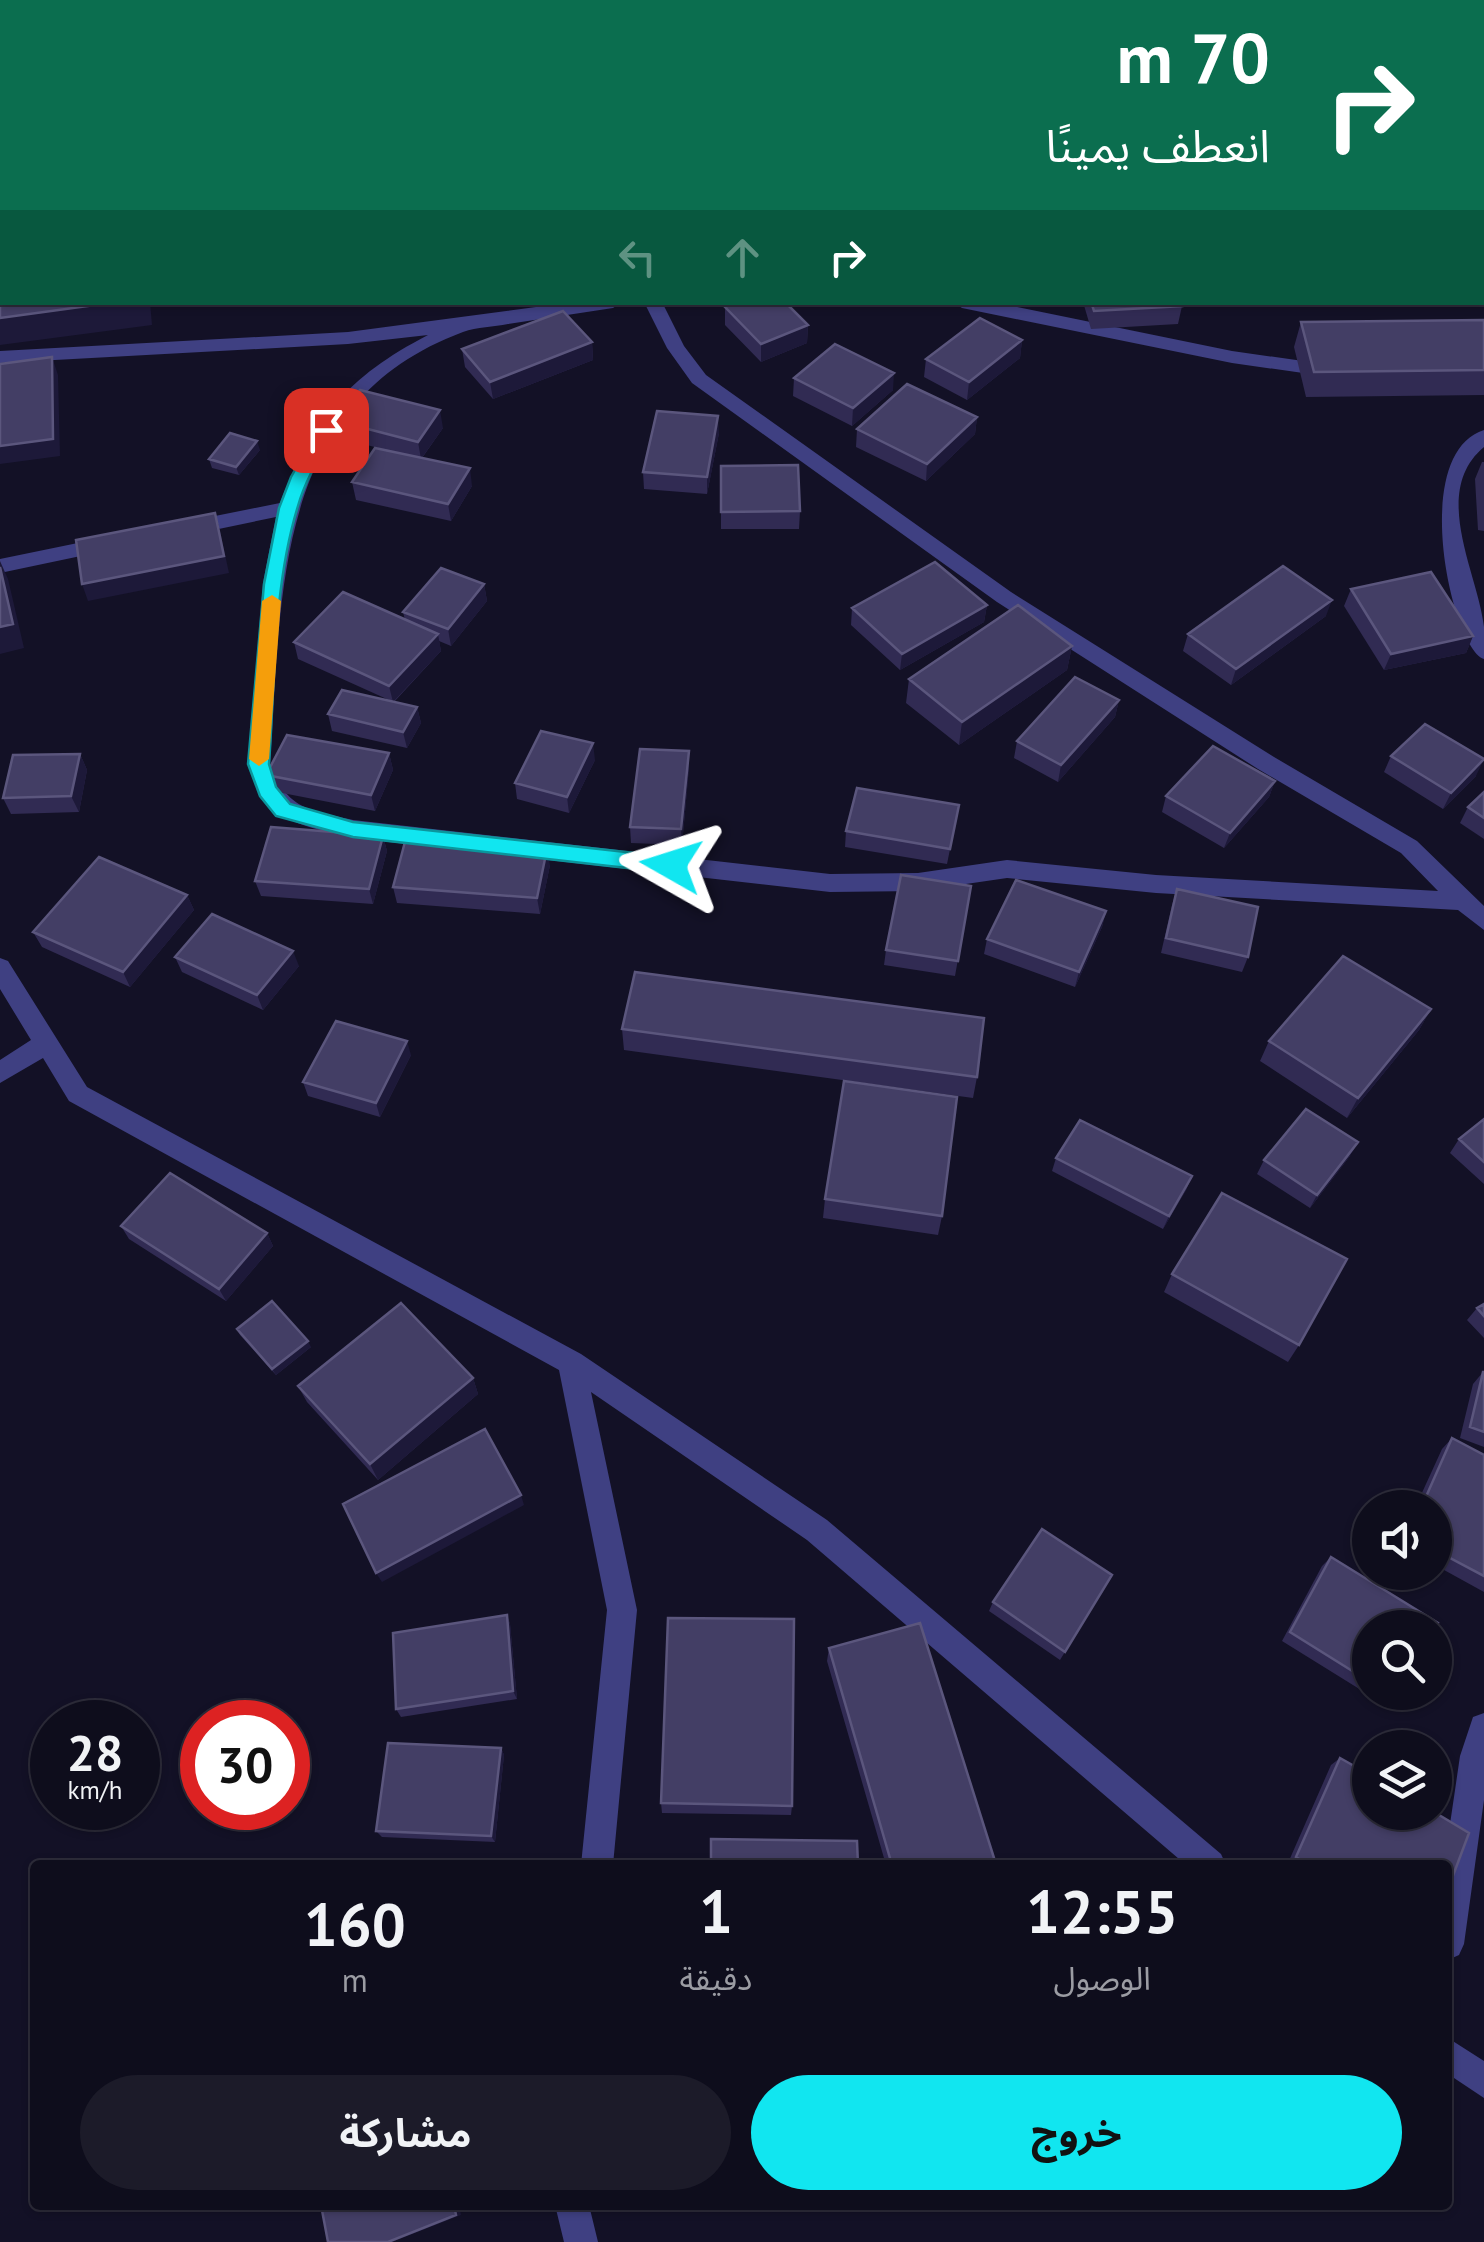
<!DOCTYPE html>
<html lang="ar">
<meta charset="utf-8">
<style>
body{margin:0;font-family:"PT Sans","Noto Sans Arabic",sans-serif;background:#1c1b29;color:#f1f3f6;direction:rtl;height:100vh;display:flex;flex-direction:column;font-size:38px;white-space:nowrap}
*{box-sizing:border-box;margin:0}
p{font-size:32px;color:#9b9ca3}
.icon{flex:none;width:55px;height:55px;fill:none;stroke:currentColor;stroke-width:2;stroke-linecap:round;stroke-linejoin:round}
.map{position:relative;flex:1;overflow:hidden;direction:ltr}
.drawer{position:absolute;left:30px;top:1860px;width:1422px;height:350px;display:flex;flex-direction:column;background:#0e0d1c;border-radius:10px;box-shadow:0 2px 8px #0004,0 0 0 2px #2e2d3b;direction:rtl}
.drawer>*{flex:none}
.top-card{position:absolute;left:0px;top:0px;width:1485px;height:305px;box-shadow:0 2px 8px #0004,0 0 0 2px #2e2d3b;direction:rtl;background:#0b6e4f;color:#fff;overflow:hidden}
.controls{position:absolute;left:1352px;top:1490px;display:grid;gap:20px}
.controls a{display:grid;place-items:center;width:100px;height:100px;border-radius:50%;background:#0e0d1c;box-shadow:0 2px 8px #0004,0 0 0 2px #2e2d3b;font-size:50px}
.speed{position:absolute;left:30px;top:1700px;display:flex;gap:20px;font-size:50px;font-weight:700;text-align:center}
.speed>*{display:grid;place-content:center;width:130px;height:130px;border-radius:50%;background:#0e0d1c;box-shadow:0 2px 8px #0004,0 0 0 2px #2e2d3b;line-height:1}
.speed small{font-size:25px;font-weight:400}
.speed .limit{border:15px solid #d22;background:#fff;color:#111}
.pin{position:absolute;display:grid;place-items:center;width:85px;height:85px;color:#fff;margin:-42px;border-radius:20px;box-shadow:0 5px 15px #0006}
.me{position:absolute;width:110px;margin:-55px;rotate:276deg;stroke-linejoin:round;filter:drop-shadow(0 0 8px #0008)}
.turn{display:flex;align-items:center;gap:35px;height:210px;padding:0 50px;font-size:45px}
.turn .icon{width:130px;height:130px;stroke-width:2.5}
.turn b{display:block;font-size:70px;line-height:85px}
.lanes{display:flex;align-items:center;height:95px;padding:0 50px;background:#0003;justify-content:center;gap:50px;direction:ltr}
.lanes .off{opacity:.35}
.eta{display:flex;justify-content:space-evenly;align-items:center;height:170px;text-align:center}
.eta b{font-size:60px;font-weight:700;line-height:70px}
.cta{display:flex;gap:20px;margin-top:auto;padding:20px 50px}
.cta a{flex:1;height:115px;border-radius:60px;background:#11e6f0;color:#111;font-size:40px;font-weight:700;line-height:115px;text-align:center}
.cta a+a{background:#1c1b29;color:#f1f3f6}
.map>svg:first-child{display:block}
</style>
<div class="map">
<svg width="1484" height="2242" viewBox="0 0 1484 2242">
<rect width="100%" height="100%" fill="#131126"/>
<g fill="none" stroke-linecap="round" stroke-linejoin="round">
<!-- minor -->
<path fill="#3f4082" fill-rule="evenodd" d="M2,0H20L21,2H4Z
M414,0H430V2H414Z
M0,203H2V213H0Z
M573,302H622L613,308C578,313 543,319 508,324C494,327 477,327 463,332C272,403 282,595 270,764C287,810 310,810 353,820L830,874L918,873L1007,860L1156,875L1438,891L1401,853L1258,769L997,602L692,383L667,348L644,302H662L684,346L706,375L1011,592L1274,757L1417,841L1484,906V930L1458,910L1156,893L1007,878L918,891L830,892L353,838C297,824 269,823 248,764L263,583L276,517L185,536L175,529L185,522L280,503C313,419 347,377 428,335L348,344L0,363V351L348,332Z
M953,302H993L1232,351L1331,365L1340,371L1331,377L1232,363L962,308Z
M1484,430V447C1430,492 1478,573 1484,627C1484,637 1484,648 1484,659C1452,649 1408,454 1484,430Z
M107,537L114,539V549L0,573V559Z
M0,958L8,961L87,1087L581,1354L827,1520L1221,1854L1226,1865H1186L807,1540L591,1392L637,1610L613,1865H581L607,1610L559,1370L69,1101L43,1058L0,1083V1060L31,1040L0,989Z
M1484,1713V1800L1464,1944L1459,1955L1448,1960V1865H1444L1460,1756L1473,1717Z
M1448,2038L1484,2061V2098L1448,2074Z
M555,2205H589L598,2242H564Z"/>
<!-- tertiary -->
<path fill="#3f4082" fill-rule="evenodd" d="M1444,0H1462L1463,2H1446Z
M1482,21L1484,22V32L1482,31Z"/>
</g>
<!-- wall -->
<path fill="#312b53" d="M23,0H184L191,2H23Z
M277,0H344L341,2H278Z
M2,56V100L0,99V58Z
M0,214H2V271H0Z
M1083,302H1181L1182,306L1178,324L1091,329Z
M725,307L808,325L807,343L761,362L725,325Z
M1484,320V395L1306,397L1294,347L1301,322Z
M1022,340L1020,358L967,400L924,377L926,359Z
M592,342L593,360L493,399L465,367L462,349Z
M794,378L893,390L852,426L793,396Z
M977,417L975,434L926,481L856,447L857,429Z
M337,421L443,428L422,458L472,486L451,521L356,500L352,482L393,452L341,438Z
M719,433L707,494L644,489L643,472Z
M260,450L239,475L212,468L209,459Z
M1482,462H1484V531L1478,530L1475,479Z
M721,466L800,511L799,529H721Z
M484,584L487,601L451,646L439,641L441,651L394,702L417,707L421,723L407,748L332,731L328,714L389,700L298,659L294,642L405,620L403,612Z
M1351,589L1473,636L1466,653L1384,670L1344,606Z
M987,605L984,622L900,670L851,625L852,608Z
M1326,616L1231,685L1183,651L1188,634Z
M1072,646L1067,670L959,745L906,703L909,679Z
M1119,700L1115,717L1058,782L1014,758L1017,741Z
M689,751V767L682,845L631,843L630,827Z
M389,753L393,770L375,811L272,791L266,775Z
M80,754L87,770L79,812L11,814L3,798Z
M1391,756L1476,776L1443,809L1384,772Z
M595,760L569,813L517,799L515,783Z
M1275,781L1269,797L1224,848L1162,812L1166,796Z
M1484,792V839L1460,823L1468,807Z
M959,805L947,864L845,847L846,831Z
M383,836L387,851L373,904L261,896L255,881Z
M550,865L540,914L397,903L393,887Z
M971,886L955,976L884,965L886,950Z
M1177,889L1248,957L1242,972L1161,953L1172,905Z
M187,895L194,910L130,987L42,947L33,932Z
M1106,911L1102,927L1075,987L984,954L987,939Z
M175,957L299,966L263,1010L182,972Z
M1431,1009L1419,1030L1347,1118L1260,1061L1269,1041Z
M622,1029L977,1077L973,1098L624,1050Z
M411,1055L380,1117L308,1096L303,1082Z
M1484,1119V1184L1450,1153L1459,1139Z
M1350,1156L1310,1208L1257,1174L1264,1160Z
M1056,1158L1192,1176L1186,1190L1163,1229L1052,1171Z
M825,1199L942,1216L938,1235L823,1218Z
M121,1226L267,1233L273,1246L226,1301L129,1239Z
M1172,1274L1299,1345L1288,1362L1164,1292Z
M1484,1304V1338L1467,1320L1477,1308Z
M237,1329L311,1347L276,1375L240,1335Z
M1483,1372H1484V1447L1460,1438L1473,1384Z
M473,1378L478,1394L378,1480L307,1402L298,1386Z
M1452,1438L1484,1455V1592L1435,1565V1508H1415L1442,1449Z
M1331,1557L1370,1628V1692H1404L1400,1701L1390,1708L1282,1641L1322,1566Z
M1112,1575L1060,1660L989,1611L993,1602Z
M507,1615L510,1624L517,1699L401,1717L396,1709Z
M829,1648L994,1858L989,1865H886L827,1661Z
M501,1748L504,1755L495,1842L382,1837L376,1831Z
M1340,1758L1448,1865H1291L1288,1863L1331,1765Z
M661,1803L792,1806L791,1815L662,1813Z"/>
<!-- shaded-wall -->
<path fill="#1d1939" d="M317,0H344L341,2H316Z
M2,26V46L0,47V27Z
M117,302H150L152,325L0,345V318Z
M808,325L807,343L761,362V344Z
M1022,340L1020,358L967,400L969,382Z
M592,342L593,360L493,399L490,382Z
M52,357L58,375L60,456L0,464V446Z
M894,373L893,390L852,426L853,408Z
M440,410L443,428L421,459L418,442Z
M718,416L719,433L707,494V477Z
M977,417L975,434L926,481L927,464Z
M257,441L260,450L239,475L236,467Z
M470,468L472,486L451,521L448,504Z
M215,513L220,531L229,573L88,601L82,584Z
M0,561L8,579L24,648L0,654Z
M484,584L487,601L451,646L448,629Z
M1332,600L1326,616L1231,685L1236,669Z
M987,605L984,622L900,670L902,654Z
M438,634L441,651L393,702L389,686Z
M1473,636L1466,653L1384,670L1391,654Z
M1072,646L1067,670L959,745L962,722Z
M1119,700L1115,717L1058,782L1061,765Z
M417,707L421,723L407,748L403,732Z
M593,743L595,760L569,813L567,797Z
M689,751V767L682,845L681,829Z
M389,753L393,770L375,811L371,795Z
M80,754L87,770L79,812L71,796Z
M1484,759L1476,776L1443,809L1451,793Z
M1275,781L1269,797L1224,848L1230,833Z
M383,836L387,851L373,904L369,889Z
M547,849L550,865L540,914L537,898Z
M187,895L194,910L130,987L123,972Z
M1106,911L1102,927L1075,987L1079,972Z
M293,951L299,966L263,1010L257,995Z
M1431,1009L1419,1030L1347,1118L1358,1098Z
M407,1041L411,1055L380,1117L376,1103Z
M1358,1142L1350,1156L1310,1208L1317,1195Z
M1192,1176L1186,1190L1163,1229L1169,1216Z
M267,1233L273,1246L226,1301L219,1289Z
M308,1341L311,1347L276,1375L272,1369Z
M473,1378L478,1394L378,1480L370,1464Z
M521,1495L524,1505L382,1582L376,1573Z
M507,1615L510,1624L517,1699L513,1691Z
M501,1748L504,1755L495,1842L491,1836Z
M994,1858L989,1865H970Z
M454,2205H459L461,2215L392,2242H388Z"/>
<!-- building -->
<path fill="#433e65" stroke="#5b567d" stroke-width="2.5" d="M49,0H75L72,2H56Z
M79,0H184L191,2H75Z
M1170,0H1205L1210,2H1165Z
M2,56V84L0,83V58Z
M1482,78H1484V110H1482Z
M0,214H2V252L0,253Z
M1482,236H1484V283H1482Z
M0,278H2V302H117L0,318Z
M737,302H785L808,325L761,344L725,307Z
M1091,302H1181L1182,306L1094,311Z
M563,311L592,342L490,382L462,349Z
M980,318L1022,340L969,382L926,359Z
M1484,320V370L1314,372L1301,322Z
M835,344L894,373L853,408L794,378Z
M52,357L53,439L0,446V364Z
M907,384L977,417L927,464L857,429Z
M360,390L440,410L418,442L337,421Z
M657,411L718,416L707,477L643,472Z
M230,433L257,441L236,467L209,459Z
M375,448L470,468L448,504L352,482Z
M798,465L800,511L721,512V466Z
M215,513L224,556L82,584L76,540Z
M935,562L987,605L902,654L852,608Z
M1283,566L1332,600L1236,669L1188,634Z
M0,567L13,624L0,627Z
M441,568L484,584L448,629L403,612Z
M1431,572L1473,636L1391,654L1351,589Z
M343,592L438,634L389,686L294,642Z
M1018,605L1072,646L962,722L909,679Z
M1075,677L1119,700L1061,765L1017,741Z
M342,690L417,707L403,732L328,714Z
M1425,724L1484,759L1451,793L1391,756Z
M541,731L593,743L567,797L515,783Z
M287,735L389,753L371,795L266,775Z
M1213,746L1275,781L1230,833L1166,796Z
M640,749L689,751L681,829L630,827Z
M80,754L71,796L3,798L13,755Z
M857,788L959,805L950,849L846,831Z
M1484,792V818L1468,807Z
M271,827L383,836L369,889L255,881Z
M406,838L547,849L537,898L393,887Z
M99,857L187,895L123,972L33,932Z
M901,875L971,886L958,961L886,950Z
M1016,880L1106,911L1079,972L987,939Z
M1177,889L1258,907L1248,957L1166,938Z
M212,914L293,951L257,995L175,957Z
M1343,956L1431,1009L1358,1098L1269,1041Z
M635,972L984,1018L977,1077L622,1029Z
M336,1021L407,1041L376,1103L303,1082Z
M844,1081L957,1097L942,1216L825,1199Z
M1306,1109L1358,1142L1317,1195L1264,1160Z
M1484,1119V1162L1459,1139Z
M1080,1120L1192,1176L1169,1216L1056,1158Z
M170,1173L267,1233L219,1289L121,1226Z
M1222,1193L1347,1259L1299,1345L1172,1274Z
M272,1301L308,1341L272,1369L237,1329Z
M401,1303L473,1378L370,1464L298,1386Z
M1484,1304V1316L1477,1308Z
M1483,1372H1484V1432L1470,1427Z
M485,1429L521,1495L376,1573L343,1504Z
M1452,1438L1484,1455V1576L1435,1550V1508H1421Z
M1042,1529L1112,1575L1065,1652L993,1602Z
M1331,1557L1438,1623L1435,1630V1628H1370V1682L1290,1632Z
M507,1615L513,1691L396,1709L393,1633Z
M668,1618L794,1619L792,1806L661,1803Z
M920,1623L994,1858L970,1865H892L829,1648Z
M1387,1692H1404L1400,1701Z
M388,1743L501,1748L491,1836L376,1831Z
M1340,1758L1370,1775V1812H1434L1469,1833L1448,1889V1865H1309L1296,1857Z
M711,1839L857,1841L858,1865H711Z
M321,2205H454L456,2215L388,2242H328Z"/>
<!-- route -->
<path fill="#11e6f0" stroke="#0b969c" stroke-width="2.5" d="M326,424L335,430C321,455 306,478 298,506C273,587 275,680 269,764L276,787L290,804L353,822L671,857L681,865L678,871L671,873L353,837L276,816L260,796L248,764L264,584L279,508L291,477L320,426Z"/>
<!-- slow -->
<path fill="#f59e0b" d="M272,595L281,601L269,759L259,766L249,759L262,601Z"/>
</svg>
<div class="controls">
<a><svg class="icon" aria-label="sound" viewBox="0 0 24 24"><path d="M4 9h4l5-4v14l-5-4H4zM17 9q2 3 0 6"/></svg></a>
<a><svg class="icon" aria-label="search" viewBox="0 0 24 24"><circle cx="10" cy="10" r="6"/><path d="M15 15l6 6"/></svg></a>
<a><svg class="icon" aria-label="layers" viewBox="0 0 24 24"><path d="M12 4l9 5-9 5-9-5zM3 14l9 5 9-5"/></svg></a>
</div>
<div class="speed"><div>28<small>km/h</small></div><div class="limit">30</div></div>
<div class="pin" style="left:326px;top:430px;background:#d93025"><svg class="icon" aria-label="arrive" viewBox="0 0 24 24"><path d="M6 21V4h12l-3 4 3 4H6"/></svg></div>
<svg class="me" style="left:671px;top:865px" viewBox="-20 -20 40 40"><path d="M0-17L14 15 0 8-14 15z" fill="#11e6f0" stroke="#fff" stroke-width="4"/></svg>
<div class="top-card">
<div class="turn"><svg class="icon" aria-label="right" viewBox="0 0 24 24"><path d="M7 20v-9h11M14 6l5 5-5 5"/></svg><div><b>70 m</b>انعطف يمينًا</div></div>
<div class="lanes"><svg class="icon off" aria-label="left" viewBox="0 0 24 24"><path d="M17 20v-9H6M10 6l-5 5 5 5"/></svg><svg class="icon off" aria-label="ahead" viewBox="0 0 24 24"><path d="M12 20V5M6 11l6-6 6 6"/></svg><svg class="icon" aria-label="right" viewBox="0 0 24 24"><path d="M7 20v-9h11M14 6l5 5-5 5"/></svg></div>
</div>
<section class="drawer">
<div class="eta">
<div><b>12:55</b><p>الوصول</p></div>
<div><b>1</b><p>دقيقة</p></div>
<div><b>160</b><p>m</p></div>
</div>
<div class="cta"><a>خروج</a><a>مشاركة</a></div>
</section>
</div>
